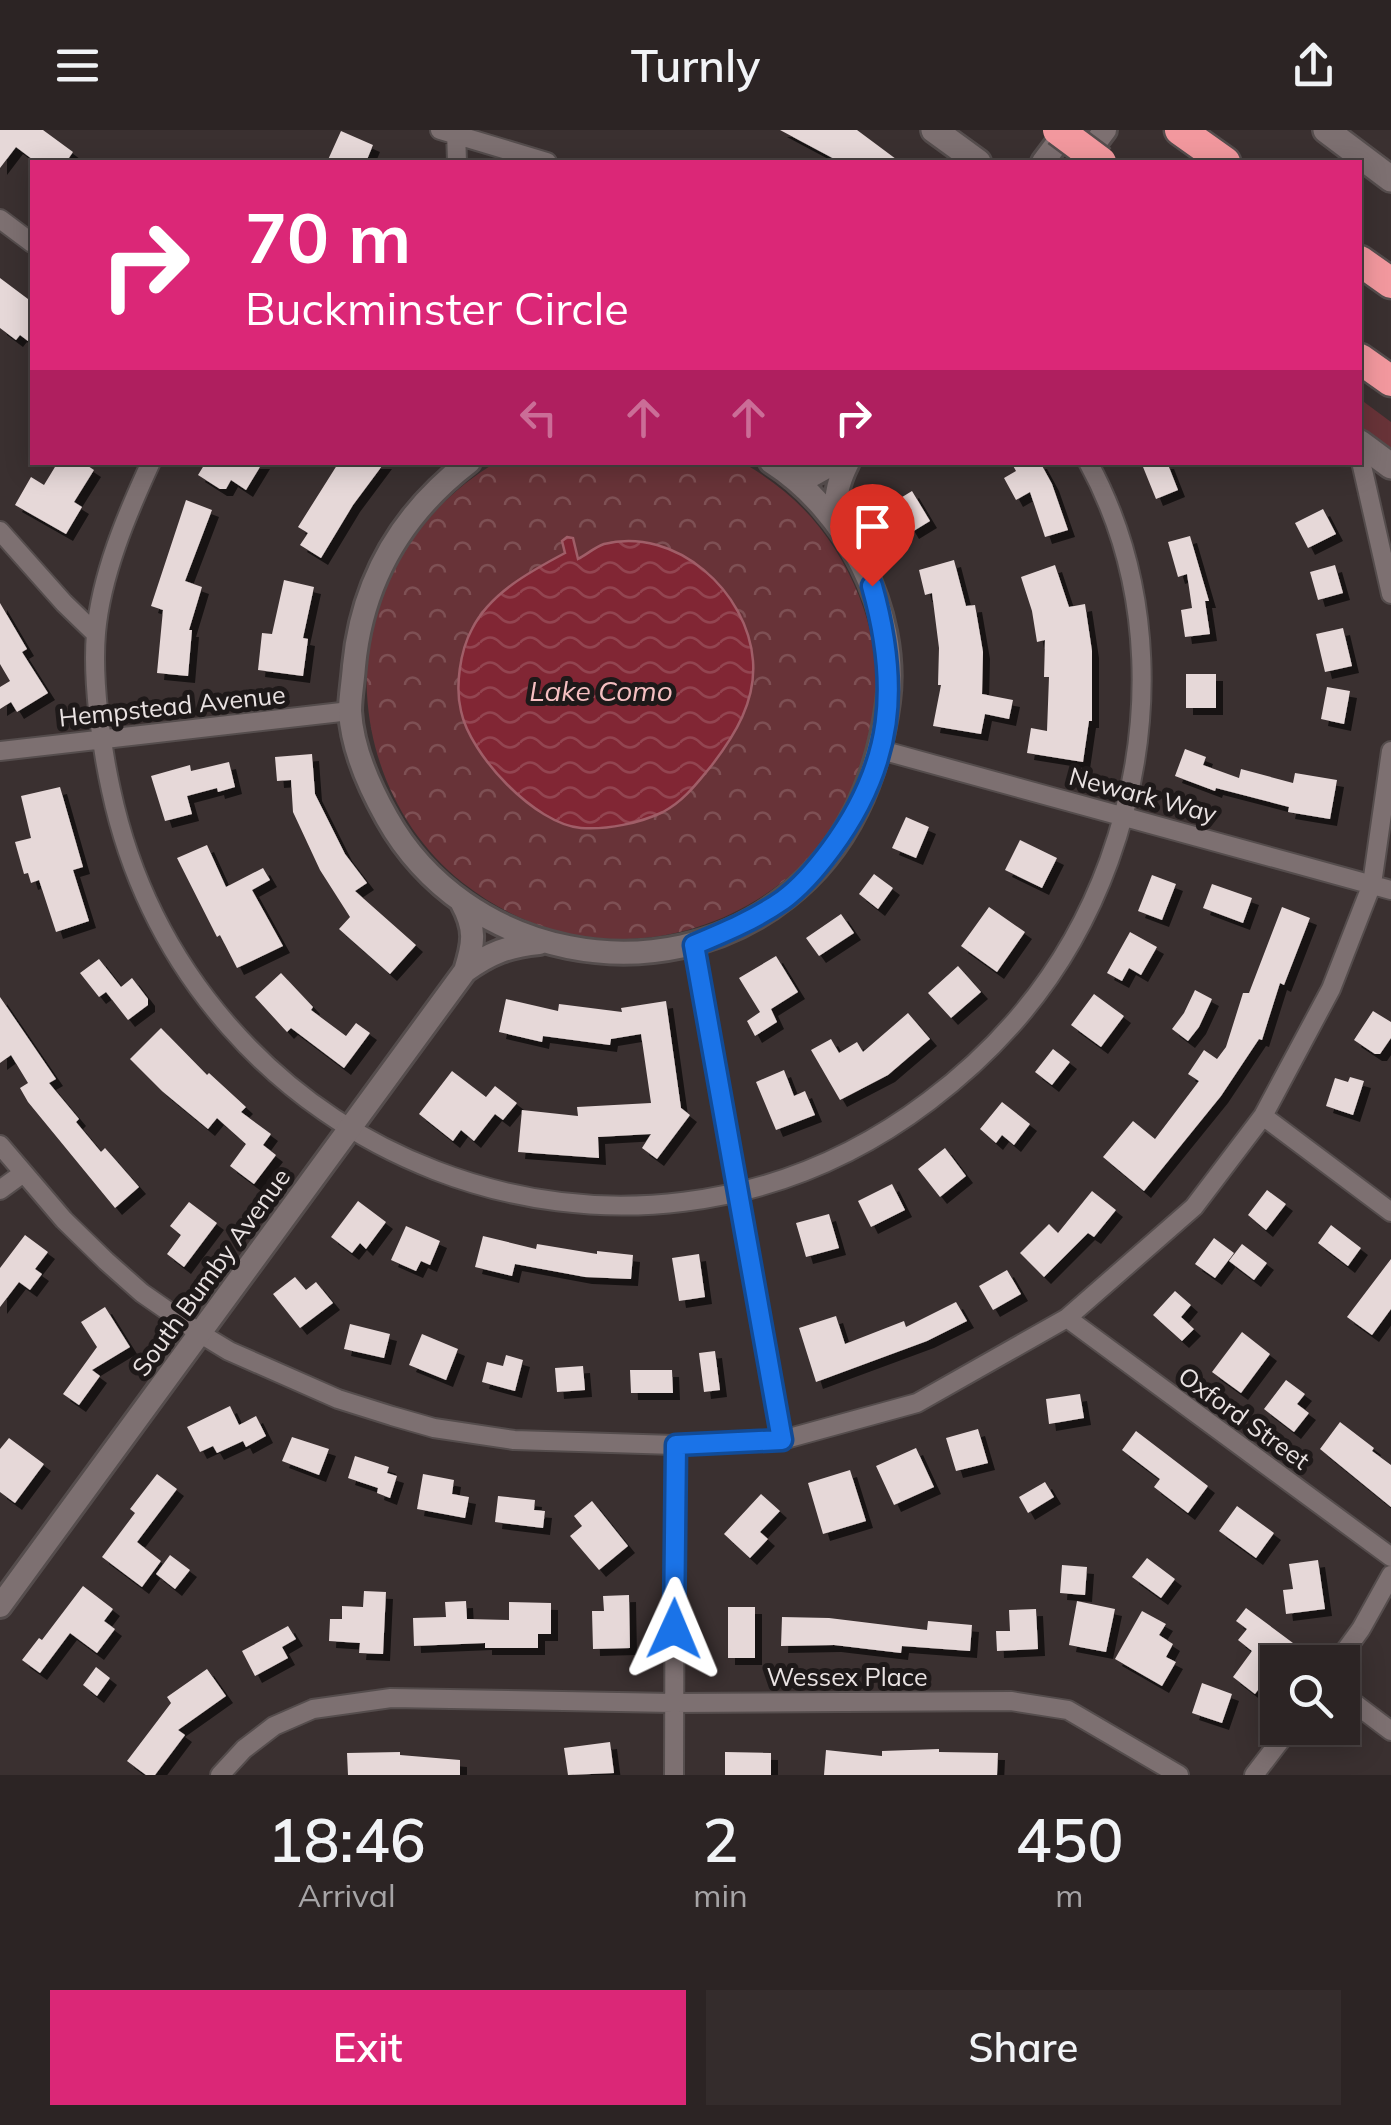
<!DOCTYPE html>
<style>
body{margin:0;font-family:Mulish,sans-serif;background:#342c2c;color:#f1f3f6;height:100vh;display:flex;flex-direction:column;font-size:38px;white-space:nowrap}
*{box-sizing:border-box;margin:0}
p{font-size:32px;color:#a6a4a6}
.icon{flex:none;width:55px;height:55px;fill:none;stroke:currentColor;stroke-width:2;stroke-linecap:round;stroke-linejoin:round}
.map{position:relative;height:1645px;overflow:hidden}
.sheet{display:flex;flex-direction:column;background:#2c2424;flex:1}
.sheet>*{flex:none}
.banner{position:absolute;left:30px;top:30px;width:1332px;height:305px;border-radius:0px;box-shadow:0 5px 25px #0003,0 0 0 2px #484141;background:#db2777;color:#fff;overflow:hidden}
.fabs{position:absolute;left:1260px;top:1515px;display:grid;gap:20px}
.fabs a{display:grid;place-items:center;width:100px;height:100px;border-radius:0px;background:#2c2424;box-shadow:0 5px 25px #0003,0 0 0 2px #484141;font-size:50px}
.pin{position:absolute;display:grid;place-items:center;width:85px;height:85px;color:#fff;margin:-102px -42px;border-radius:50% 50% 50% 0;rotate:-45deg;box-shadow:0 0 10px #0007}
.pin .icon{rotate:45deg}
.me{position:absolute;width:110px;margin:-55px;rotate:1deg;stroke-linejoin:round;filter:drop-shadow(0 0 8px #0008)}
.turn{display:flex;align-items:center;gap:35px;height:210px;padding:0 50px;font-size:45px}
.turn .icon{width:130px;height:130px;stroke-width:2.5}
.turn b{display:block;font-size:70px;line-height:85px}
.lanes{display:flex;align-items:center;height:95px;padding:0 50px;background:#0003;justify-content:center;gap:50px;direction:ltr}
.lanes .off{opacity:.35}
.eta{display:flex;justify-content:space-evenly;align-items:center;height:170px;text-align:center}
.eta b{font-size:60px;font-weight:600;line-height:70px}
.primary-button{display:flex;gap:20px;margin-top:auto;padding:20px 50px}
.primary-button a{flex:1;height:115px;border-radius:0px;background:#db2777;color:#fff;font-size:40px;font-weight:600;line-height:115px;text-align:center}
.primary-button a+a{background:#342c2c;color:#f1f3f6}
header{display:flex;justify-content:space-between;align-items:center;height:130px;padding:0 50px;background:#2c2424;font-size:45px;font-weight:600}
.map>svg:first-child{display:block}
</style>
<header><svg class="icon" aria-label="menu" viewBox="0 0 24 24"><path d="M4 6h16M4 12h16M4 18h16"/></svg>Turnly<svg class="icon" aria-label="share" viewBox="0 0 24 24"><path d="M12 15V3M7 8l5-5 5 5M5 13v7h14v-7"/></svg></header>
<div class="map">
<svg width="1391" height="1645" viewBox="0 0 1391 1645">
<defs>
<pattern id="forest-crowns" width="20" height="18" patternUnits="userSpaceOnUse" patternTransform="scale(2.5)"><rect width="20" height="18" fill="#683338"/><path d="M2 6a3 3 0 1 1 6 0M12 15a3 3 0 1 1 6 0" fill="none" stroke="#7e5054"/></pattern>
<pattern id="water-waves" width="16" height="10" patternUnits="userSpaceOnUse" patternTransform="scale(2.5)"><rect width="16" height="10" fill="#812634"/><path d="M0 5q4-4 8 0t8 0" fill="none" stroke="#934551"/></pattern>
<filter id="shadow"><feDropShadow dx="7" dy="7" stdDeviation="0" flood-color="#0009"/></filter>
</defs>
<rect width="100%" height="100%" fill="#3a3030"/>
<!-- grass -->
<path fill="#683338" d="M1360,269L1391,292V323L1360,300Z"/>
<!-- forest -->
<path fill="url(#forest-crowns)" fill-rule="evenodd" d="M497,332L743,333C798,364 835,407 859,466C954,707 665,912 463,753C405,707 371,637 367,564C361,469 416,379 497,332ZM573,409L577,429L586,425L682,426L710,444L749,568L739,595L725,618L531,441L566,423Z"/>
<!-- water -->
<path fill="url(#water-waves)" stroke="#a05e68" stroke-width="2.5" d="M567,407L573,408L578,429C586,425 595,417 604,414C676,396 748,462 753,531C756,571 735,605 712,635C697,653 684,671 663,682C640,693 607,700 581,698C535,694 470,625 461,581C455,557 460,521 472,499C490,463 531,441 565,423L562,411Z"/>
<!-- building -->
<path fill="#e6d8d8" filter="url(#shadow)" d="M0,0H43L73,22L66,32H36L16,17L0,38Z
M780,0H857L900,32H840Z
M341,1L373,15L366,32H327Z
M0,148L32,172V214L20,205L16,210L0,198Z
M58,332H82L94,340L74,372L82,377L66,404L15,375L31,347L44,355Z
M206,332H263L246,360L231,350L226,359H220L198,345Z
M339,332H385L353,375L321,428L300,415L308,403L298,397Z
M1011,332H1040L1052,354L1068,400L1045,407L1030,362L1016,370L1004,348L1016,341Z
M1141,332H1167L1178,360L1156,369Z
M912,361L930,391L912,402L894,372Z
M186,370L212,380L185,451L202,457L189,500H192L188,546L157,543L163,480L151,476Z
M1323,379L1336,404L1308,418L1295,393Z
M1190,406L1209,471H1205L1210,504L1185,507L1181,480L1192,478L1187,444L1178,447L1168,412Z
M954,430L966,476L975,475L983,522L982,564L1013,570L1009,589L985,584L981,604L933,596L941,555H938L939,518L932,463L925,465L919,440Z
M1055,435L1069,477L1085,474L1092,521V591H1089L1083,632L1027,623L1031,598L1047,601L1049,547H1044L1045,510L1037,512L1032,481L1021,447Z
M1335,435L1343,463L1318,470L1310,442Z
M284,450L314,457L303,508L308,509L303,546L258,540L262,503L272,504Z
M0,473L27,519L22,522L48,563L17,582L11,572L0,579V557L10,551L0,534Z
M1343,498L1352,536L1325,542L1316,504Z
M1186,544H1216V578H1186Z
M1327,557L1350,561L1344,594L1321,589Z
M1185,619L1206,627L1203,635L1239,648L1241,639L1293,653L1295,643L1337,650L1330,689L1288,682L1289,677L1216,658L1215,661L1175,646Z
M312,624L315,664L345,724L367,753L355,761L416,815L390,844L339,799L350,787L320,740L293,682L291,650L277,651L275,627Z
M229,632L235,657L218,662L217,658L187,666L192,684L165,691L151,646L190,635L191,641Z
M60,657L83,737L73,740L89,791L56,802L39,750L31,753L28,743L24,744L15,712L31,708L21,666Z
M906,687L929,697L916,728L892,718Z
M1020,710L1057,728L1042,758L1005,740Z
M207,715L226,757L263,738L270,750L252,760L283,816L237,838L220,805L217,807L177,728Z
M874,744L893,758L878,779L859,764Z
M1152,745L1176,754L1162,790L1138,781Z
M1212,754L1252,768L1243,793L1203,778Z
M989,777L1025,802L997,842L961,816Z
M1282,777L1310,788L1284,855L1280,853L1262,910L1259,909L1221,966L1144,1061L1103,1027L1133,991L1155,1009L1199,951L1188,944L1204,920L1217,929L1226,917L1243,863H1249Z
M841,784L854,803L819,826L806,808Z
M1130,802L1157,817L1141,845L1129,838L1122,851L1107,843Z
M776,826L798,862L771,879L777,892L755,906L747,891L760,882L739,848Z
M99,829L121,857L132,848L148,869V875L128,890L106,862L99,867L80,843Z
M958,836L981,862L951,888L928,863Z
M281,843L313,877L311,880L346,906L356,893L370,903L344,938L291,898L287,902L255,867Z
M1195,860L1212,869L1199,897L1188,911L1172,899L1184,883Z
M1094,864L1124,886L1101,917L1071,895Z
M0,867L56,949L49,953L79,989L76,992L101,1022L105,1018L139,1057L115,1078L28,972L20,958L28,953L11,925L0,933Z
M506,869L558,881L559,874L622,882L621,878L666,871L681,978L690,985L657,1029L642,1018L651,1004L598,1007L599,1028L518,1022L522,980L578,986L577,977L651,973L641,904L611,909L610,915L543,906L542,912L499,902Z
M1373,881L1391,892V908L1380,924H1375L1354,910Z
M908,883L930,909L888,945L840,970L811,920L831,909L839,923L857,912L863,922Z
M161,898L207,945L209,943L246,977L241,982L271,1004L263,1015L276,1025L254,1054L230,1036L246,1014L217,988L208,999L162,961L130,929Z
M1053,919L1070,932L1052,955L1035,942Z
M784,940L794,966L805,961L815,985L776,1000L756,952Z
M452,941L486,967L495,956L517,973L503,990L495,984L474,1011L461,1000L453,1011L419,984Z
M1350,947L1364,951L1353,985L1326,976L1335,948L1348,952Z
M1002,972L1030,994L1014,1015L1002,1005L996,1013L980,999Z
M945,1018L966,1046L940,1067L918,1039Z
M892,1054L905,1080L871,1097L858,1071Z
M1267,1060L1286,1074L1266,1100L1248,1085Z
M1092,1061L1116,1080L1094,1107L1088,1103L1044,1147L1020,1123L1049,1094L1058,1103Z
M358,1071L386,1092L366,1119L360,1113L352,1123L331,1107Z
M189,1072L217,1093L184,1137L167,1124L181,1105L170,1096Z
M829,1084L839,1118L806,1127L796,1093Z
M1331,1095L1361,1118L1348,1136L1318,1113Z
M406,1096L440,1111L430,1135L421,1131L416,1141L391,1130Z
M25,1105L48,1122L35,1139L42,1144L30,1160L19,1152L0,1177V1138Z
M483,1106L536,1119L537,1114L597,1124V1121L633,1125L631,1149L585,1147L515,1134L512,1146L475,1137Z
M1214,1108L1234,1123L1215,1148L1195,1134Z
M1242,1114L1267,1133L1254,1150L1229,1131Z
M699,1124L705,1167L679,1171L672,1128Z
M1391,1129V1179L1372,1205L1347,1187Z
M1007,1140L1021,1164L993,1180L979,1156Z
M295,1147L306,1160L316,1152L333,1173L300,1198L273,1164Z
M1175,1161L1191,1175L1181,1187L1194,1199L1182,1211L1153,1185Z
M956,1172L967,1191L927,1211L816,1252L799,1198L836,1186L845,1214L904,1191L906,1197Z
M105,1177L130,1217L92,1240L100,1246L79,1275L63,1264L97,1217L81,1192Z
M350,1194L390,1204L384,1228L344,1219Z
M1242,1202L1270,1224L1241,1263L1212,1242Z
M422,1204L458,1219L446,1250L409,1235Z
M715,1221L720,1260L704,1262L699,1223Z
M506,1225L523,1230L515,1261L482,1252L487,1232L503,1236Z
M583,1236L585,1260L557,1262L555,1238Z
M630,1240H672L673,1263H631Z
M1286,1250L1305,1264L1297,1274L1309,1283L1294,1302L1264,1279Z
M1080,1264L1084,1288L1049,1294L1046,1269Z
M230,1276L239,1295L256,1286L266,1306L246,1317L243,1311L217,1323L213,1316L200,1322L187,1297Z
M1340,1292L1374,1318L1372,1321L1391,1335V1377L1320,1319Z
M978,1299L988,1333L956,1341L946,1308Z
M1136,1301L1208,1356L1188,1383L1154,1357L1160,1349L1122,1320Z
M292,1307L329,1319L319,1345L282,1331Z
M9,1308L44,1334L15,1373L0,1362V1319Z
M916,1318L934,1357L894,1375L876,1336Z
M355,1326L389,1337L387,1343L397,1346L390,1368L377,1363L378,1358L348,1348Z
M850,1340L866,1391L823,1404L808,1353Z
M157,1344L177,1359L137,1412L161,1431L142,1457L102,1427L135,1383L130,1379Z
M423,1344L454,1350L452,1364L469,1367L465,1388L417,1379Z
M1045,1352L1054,1367L1028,1383L1019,1367Z
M761,1364L780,1381L760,1402L768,1409L750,1428L724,1404Z
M498,1366L535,1370L534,1380L545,1381L543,1398L495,1392Z
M592,1371L628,1416L599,1440L570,1406L582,1396L574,1386Z
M1237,1376L1274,1403L1256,1428L1219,1401Z
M170,1425L190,1440L175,1459L156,1444Z
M1147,1428L1175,1449L1161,1468L1132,1447Z
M1318,1430L1325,1479L1286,1484L1283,1460L1293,1459L1289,1434Z
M1062,1435L1087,1437L1085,1465L1060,1463Z
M83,1456L113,1479L104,1491L115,1499L97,1523L70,1503L40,1543L22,1530L39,1508L42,1510Z
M364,1461L386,1462L383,1524L359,1523L360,1513L329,1511L330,1489H342V1476L363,1477Z
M629,1465L630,1518L593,1519L592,1481H604L603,1466Z
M466,1471L467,1489L509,1490V1472L551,1473V1504H538V1518H485V1513L414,1516L413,1488L446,1487L445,1472Z
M1077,1471L1115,1479L1106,1522L1069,1515Z
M728,1477H755V1528H728Z
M1246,1478L1293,1513L1255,1564L1233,1547L1252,1521L1238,1510L1247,1499L1236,1491Z
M1036,1479L1038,1519L997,1521L996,1501H1010L1009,1480Z
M1142,1481L1166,1494L1159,1505L1173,1514L1166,1527L1176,1532L1162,1556L1115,1529Z
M782,1487L829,1488L927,1500L928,1491L972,1495L970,1521L902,1516L901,1523L834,1515L781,1516Z
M288,1496L296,1509L282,1517L288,1528L255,1546L242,1521Z
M96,1537L110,1548L97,1566L83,1555Z
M207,1539L226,1566L178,1600L185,1605L155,1645H146L127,1631L171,1573L167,1567Z
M1202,1553L1232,1564L1222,1593L1192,1583Z
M610,1612L614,1643L568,1645L564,1618Z
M939,1619V1622L998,1623L997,1645H824L826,1620L882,1626V1621Z
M400,1622V1625L460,1630V1645H348L347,1623Z
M725,1622L771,1623V1645H725Z"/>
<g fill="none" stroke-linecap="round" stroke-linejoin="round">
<defs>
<path id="minor" d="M440,0L547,32
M456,0L457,32
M0,89L32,113
M1360,327L1391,464
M151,332C127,384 101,445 96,503C92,550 101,614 111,660C190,1029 625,1202 929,971C1013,908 1073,830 1109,731C1156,601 1155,455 1088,332
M0,401L64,473L96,504
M881,620L1391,760
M0,621L350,581
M694,815L782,1310
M1263,986L1391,1082
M0,1015L64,1090L106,1131L142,1163L201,1204L229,1221L338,1269L392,1286L434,1298L514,1310L675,1315L782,1310L917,1273L1067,1188L1194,1077L1263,986L1331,859L1372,754L1391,621
M0,1060L22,1044
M1067,1188L1391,1427
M1337,1532L1361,1499L1391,1445
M1342,1564L1391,1601
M220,1645L244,1619L274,1596L313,1579L391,1568L673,1573L1011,1571L1068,1580L1179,1645
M674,1645L675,1315
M1254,1645L1290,1598"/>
<path id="tertiary" d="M1043,32L1067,0
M1081,32L1105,0
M469,332C401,384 362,451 354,536C353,551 350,567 350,581C352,617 370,658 387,688C465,827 660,867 786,767C848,719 878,647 888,572C900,481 846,380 771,332
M786,342L811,346L836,332
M841,397C832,373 837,354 848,332
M462,773C476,799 474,813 465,841
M0,1476L465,841C490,823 508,816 539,813"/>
<path id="secondary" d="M934,0L978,32
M1326,0L1391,49
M1360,313L1391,336"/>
<path id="motorway" d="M1180,0L1225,32
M1360,131L1391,153
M1360,229L1391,251"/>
</defs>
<!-- minor casing -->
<use href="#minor" stroke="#554d4d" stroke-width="22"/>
<!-- tertiary casing -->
<use href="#tertiary" stroke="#554d4d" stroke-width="28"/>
<!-- secondary casing -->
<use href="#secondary" stroke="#554d4d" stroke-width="30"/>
<!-- motorway casing -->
<use href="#motorway" stroke="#554d4d" stroke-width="35"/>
<!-- minor -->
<use href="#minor" stroke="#7d7071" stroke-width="18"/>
<!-- tertiary -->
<use href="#tertiary" stroke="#7d7071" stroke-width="22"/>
<!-- secondary -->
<use href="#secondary" stroke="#7d7071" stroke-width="25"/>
<!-- motorway -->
<use href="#motorway" stroke="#f2989e" stroke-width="30"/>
<defs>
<path id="motorway-bridge" d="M1058,0L1101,32"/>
</defs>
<!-- motorway-bridge casing -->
<use href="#motorway-bridge" stroke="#554d4d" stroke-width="35" stroke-linecap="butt"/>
<!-- motorway-bridge -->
<use href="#motorway-bridge" stroke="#f2989e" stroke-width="30"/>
</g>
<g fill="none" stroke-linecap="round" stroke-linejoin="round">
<defs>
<path id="route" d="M674,1499L676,1315L782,1310L694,815C725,802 756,789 783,770C802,756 817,738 831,719C894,634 900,556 872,456"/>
</defs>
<!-- route casing -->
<use href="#route" stroke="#114b97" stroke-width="25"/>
<!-- route -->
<use href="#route" stroke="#1a73e8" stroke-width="18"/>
</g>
<g text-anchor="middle" stroke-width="10" stroke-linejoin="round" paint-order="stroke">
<!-- street labels -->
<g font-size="25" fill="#e9e2e2" stroke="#1e1919">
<text transform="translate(172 576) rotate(-6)" y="9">Hempstead Avenue</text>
<text transform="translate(1143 665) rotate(15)" y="9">Newark Way</text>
<text transform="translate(211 1142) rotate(-54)" y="9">South Bumby Avenue</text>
<text transform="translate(1244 1288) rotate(36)" y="9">Oxford Street</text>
<text x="847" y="1556">Wessex Place</text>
</g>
<!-- water labels -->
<g font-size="28" font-style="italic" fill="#f5bfc1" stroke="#1e1919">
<text x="601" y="571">Lake Como</text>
</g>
</g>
</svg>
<div class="fabs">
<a><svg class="icon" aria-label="search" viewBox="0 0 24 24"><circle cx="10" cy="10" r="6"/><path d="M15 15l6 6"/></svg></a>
</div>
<div class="pin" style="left:872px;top:456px;background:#d93025"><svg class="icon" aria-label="arrive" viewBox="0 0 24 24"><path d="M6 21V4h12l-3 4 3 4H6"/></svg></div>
<svg class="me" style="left:674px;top:1499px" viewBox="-20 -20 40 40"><path d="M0-17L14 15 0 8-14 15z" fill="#1a73e8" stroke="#fff" stroke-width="4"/></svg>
<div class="banner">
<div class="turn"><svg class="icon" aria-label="right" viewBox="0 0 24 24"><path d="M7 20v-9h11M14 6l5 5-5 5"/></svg><div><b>70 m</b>Buckminster Circle</div></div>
<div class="lanes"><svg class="icon off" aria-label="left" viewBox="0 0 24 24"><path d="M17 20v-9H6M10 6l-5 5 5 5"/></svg><svg class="icon off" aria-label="ahead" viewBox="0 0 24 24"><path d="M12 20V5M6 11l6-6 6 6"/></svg><svg class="icon off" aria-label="ahead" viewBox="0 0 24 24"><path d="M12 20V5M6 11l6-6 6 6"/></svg><svg class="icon" aria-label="right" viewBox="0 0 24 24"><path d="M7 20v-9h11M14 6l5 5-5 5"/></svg></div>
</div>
</div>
<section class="sheet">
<div class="eta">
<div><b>18:46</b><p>Arrival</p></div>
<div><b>2</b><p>min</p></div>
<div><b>450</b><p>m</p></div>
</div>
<div class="primary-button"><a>Exit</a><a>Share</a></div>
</section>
